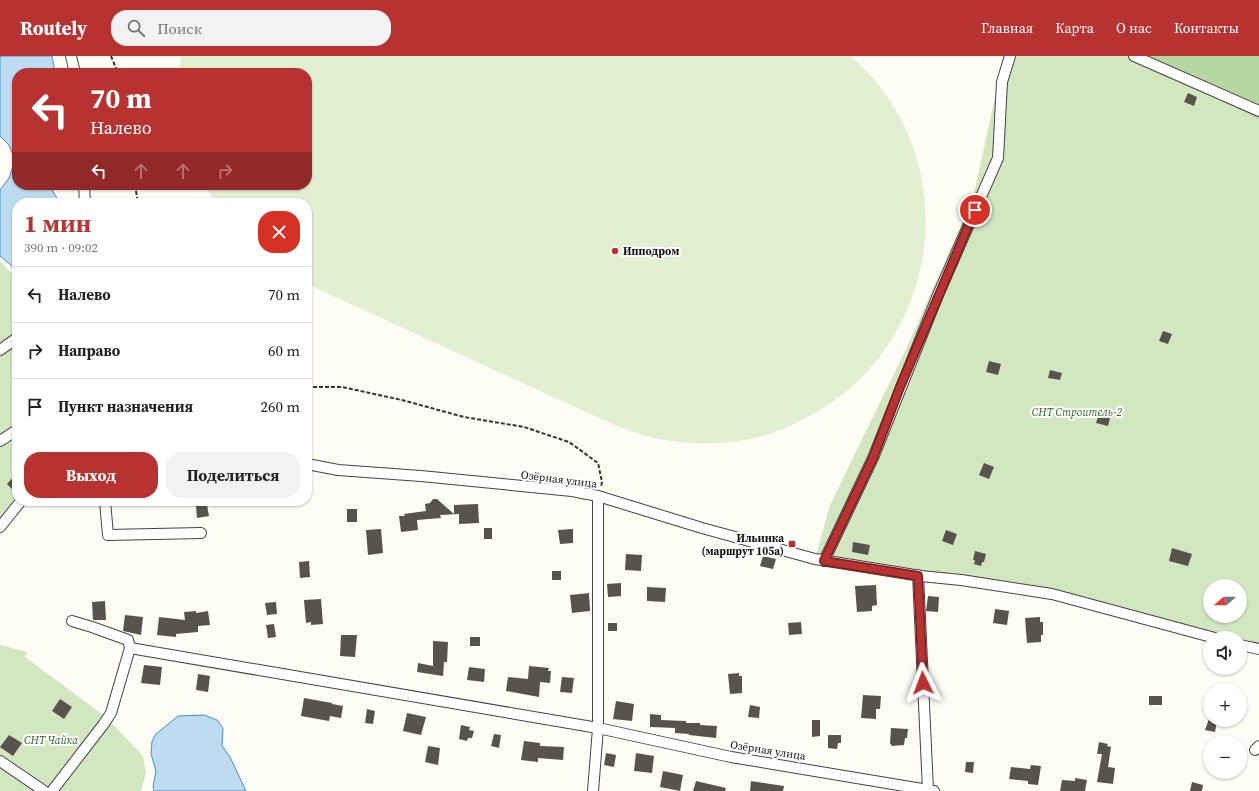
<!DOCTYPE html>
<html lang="ru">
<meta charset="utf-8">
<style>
body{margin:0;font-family:"Source Serif 4",serif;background:#f2f2f2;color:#222;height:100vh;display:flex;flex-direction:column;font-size:15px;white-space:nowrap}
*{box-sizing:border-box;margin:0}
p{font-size:13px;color:#767676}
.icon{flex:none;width:22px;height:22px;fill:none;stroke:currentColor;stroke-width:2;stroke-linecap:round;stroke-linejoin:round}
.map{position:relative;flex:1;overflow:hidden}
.details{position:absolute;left:12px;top:142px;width:300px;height:308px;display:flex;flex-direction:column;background:#fff;border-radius:16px;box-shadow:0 1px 3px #0004}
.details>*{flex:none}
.guide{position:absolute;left:12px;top:12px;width:300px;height:122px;border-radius:16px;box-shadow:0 1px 3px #0004;background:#b83232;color:#fff;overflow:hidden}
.needle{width:26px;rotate:249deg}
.controls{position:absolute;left:1203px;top:523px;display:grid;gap:8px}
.controls a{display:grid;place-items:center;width:44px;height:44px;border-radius:50%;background:#fff;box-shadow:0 1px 3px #0004;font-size:20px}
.pin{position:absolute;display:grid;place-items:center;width:34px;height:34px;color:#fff;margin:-17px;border:2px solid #fff;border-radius:50%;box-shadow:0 1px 4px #0007}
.me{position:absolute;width:44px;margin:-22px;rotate:357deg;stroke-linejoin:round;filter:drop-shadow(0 0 3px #0008)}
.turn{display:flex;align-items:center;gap:14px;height:84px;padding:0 12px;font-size:18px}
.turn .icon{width:52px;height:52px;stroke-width:2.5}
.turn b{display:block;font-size:28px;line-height:34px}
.lanes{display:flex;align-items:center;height:38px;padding:0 12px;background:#0003;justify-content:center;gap:20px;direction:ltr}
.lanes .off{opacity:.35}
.round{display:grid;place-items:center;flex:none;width:42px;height:42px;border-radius:16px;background:#f2f2f2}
.overview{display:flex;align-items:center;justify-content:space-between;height:68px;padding:0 12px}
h1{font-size:24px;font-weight:700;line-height:30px;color:#b83232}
.cta{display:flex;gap:8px;margin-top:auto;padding:8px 12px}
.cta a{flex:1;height:46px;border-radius:16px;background:#b83232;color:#fff;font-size:16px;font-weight:700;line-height:46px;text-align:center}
.cta a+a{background:#f2f2f2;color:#222}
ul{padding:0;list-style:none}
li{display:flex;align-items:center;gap:12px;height:56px;padding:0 12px;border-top:1px solid #e0e0e0}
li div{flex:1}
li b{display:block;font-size:15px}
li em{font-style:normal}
header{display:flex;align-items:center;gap:24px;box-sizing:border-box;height:56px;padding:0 20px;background:#b83232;color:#fff}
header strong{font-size:19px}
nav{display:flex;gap:22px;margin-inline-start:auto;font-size:14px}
.search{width:280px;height:36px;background:#f2f2f2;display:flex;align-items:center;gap:10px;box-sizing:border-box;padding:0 14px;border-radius:16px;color:#767676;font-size:15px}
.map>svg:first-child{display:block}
</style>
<header>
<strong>Routely</strong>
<div class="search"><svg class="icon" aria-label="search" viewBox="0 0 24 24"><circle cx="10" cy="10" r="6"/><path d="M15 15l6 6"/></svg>Поиск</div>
<nav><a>Главная</a><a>Карта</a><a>О нас</a><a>Контакты</a></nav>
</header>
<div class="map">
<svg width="1259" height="735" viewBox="0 0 1259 735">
<rect width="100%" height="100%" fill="#fefdf5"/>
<!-- green -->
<path fill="#d2e7c0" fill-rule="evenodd" d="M1004,0H1138L1259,64V587L1047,537L815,503L830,449L907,291L973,142ZM1210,530H1240V560H1210Z
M0,205L17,223V445L0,474Z
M0,589L27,596L25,601L106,661L143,700L146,717L141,735H0Z"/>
<!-- forest -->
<path fill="#b6d7a0" d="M1138,0H1259V64Z"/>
<!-- pitch -->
<path fill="#e3efd1" d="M181,0H851C969,103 943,295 802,364C783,374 761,382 740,385C712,389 682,388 654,382C640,379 626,373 612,368L307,228V147H215L205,129H307V17H179Z"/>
<!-- water -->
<path fill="#bddcf2" stroke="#498dc4" d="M0,0H52L55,17H17V129H50L52,134L60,147H17V216L13,211L0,200V134L9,122L15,104L9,89L0,80Z
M204,659L217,664L223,672L222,690L230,701L246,735H154L153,731L156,715L151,698L152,685L156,678L178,660Z"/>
<!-- building -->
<path fill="#59534e" d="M1188,37L1197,41L1194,50L1184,46Z
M1163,275L1172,278L1168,288L1159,285Z
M989,305L1001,308L998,319L986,316Z
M1050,314L1062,317L1060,324L1048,322Z
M1099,358L1110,362L1108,370L1096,367Z
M984,407L994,411L989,423L979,419Z
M17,417V430L13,434L7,428Z
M433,443H437L454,458V449L478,448L479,467L459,468V458L440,459L441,462L417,464L418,474L401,476L399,460H405L404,458L426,455L425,448L430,447Z
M207,449L209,460L197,462L196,450Z
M347,453H357V466H347Z
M484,472H492V483H484Z
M381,473L383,497L368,499L366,474Z
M573,473V487L560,488L558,474Z
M946,474L957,478L953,489L942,485Z
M853,486L870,489L868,499L852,496Z
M1172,492L1192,498L1188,510L1169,505Z
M975,495L986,498L984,506H982L981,510L974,508L975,504H973Z
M626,498L642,499L641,515L625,514Z
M763,500L776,503L773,513L760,510Z
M309,505L310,521L300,522L299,506Z
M552,515H561V524H552Z
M621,527V540L608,541L607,528Z
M876,529L877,549L872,550V555L857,556L855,530Z
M647,531L666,532L665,546L647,545Z
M589,537L590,555L572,557L570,539Z
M928,540L939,541L938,556L926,555Z
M321,543L323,568L311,569V566L306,567L304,544Z
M105,545L106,564H93L92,546Z
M276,546L277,558L267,559L265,547Z
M995,553L1009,555L1007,569L993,567Z
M196,555V557L208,555L210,569L198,570V576L176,578V581L157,579L159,561L185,564L184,556Z
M125,559L143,561L141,579L123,575Z
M1040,561V566H1043V579H1041V586L1027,587L1025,562Z
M801,566L802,578L789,579L788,567Z
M608,567H617V575H608Z
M274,568L276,581L268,582L266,569Z
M341,579H357L355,601L340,600Z
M470,581H480V590H470Z
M433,585L448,586L447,606H444L443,620L417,616L418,607L433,610Z
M144,609L162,611L160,629L141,627Z
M529,610L549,612L548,615H551L550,627L540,626L539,641L506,635L508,621L528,623Z
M469,611L485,613L484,626L467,624Z
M739,617V620H742V637L730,638L728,618Z
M198,618L210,620L208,636L196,634Z
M562,621L574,622L572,637L560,636Z
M863,639L881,640L880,653H876V663L861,662Z
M1149,640H1162V649H1149Z
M304,642L332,647V648L343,650L341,662L330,660L329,665L301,660Z
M60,643L72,651L64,663L52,655Z
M616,645L634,648L632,665L613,663Z
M750,649L760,651L759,662L748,661Z
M367,653L375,655L373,668L365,667Z
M407,657L426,661L421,679L403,675Z
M650,658L661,659V664L686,665V667H700V669L717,670L716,682L689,679V678L675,677V672L650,671Z
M1209,663L1217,665L1215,676L1205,674Z
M812,664H820V680L812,681Z
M461,669L470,671L469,674L474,675L472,682H468L467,685L459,683Z
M891,672L908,673L907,682H905L904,689L892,690L890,687Z
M494,678L501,679L499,692L491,690Z
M9,679L22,687L13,700L0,691Z
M828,679H841V687H838L837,693L828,692Z
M524,685L540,687V690L564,691L563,704L538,702V706L521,704Z
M1099,686L1108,688L1107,690L1111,691L1108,711L1115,712L1113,728L1097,726L1102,698H1097Z
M428,690L440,692L438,709L425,706Z
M606,697L616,699L614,711L604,709Z
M636,697L654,700L652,717L634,715Z
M966,706H974L973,717L965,716Z
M1031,709L1041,710L1038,729L1028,728V725L1009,723L1011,711L1030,713Z
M663,715L683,719L680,735L660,731Z
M1075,722L1087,724L1085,735H1060L1062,724L1075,725Z
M696,725L726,732L725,735H693Z
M751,725L784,730L783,735H750Z
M1192,726L1203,729L1202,735H1190Z"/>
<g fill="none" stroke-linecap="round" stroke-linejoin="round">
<defs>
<path id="minor" d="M71,0L75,17
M1134,0L1259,55
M84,129L85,147
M0,294L17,282
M0,385L17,374
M307,408L338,414L421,420L572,435L598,440L702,472L815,503L921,520L961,524L1052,538L1215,582
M105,445L108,479L201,477
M0,471L21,445
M824,505L873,402L938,239L998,102L1002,26L1010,0
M918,519L928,734
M1240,589L1259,593
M130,592L598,672L731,701L934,735
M1255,694L1259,690
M0,705L44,735
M52,735L103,669L111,657L130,592L128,584L92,571L72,565
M593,735L598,672V440"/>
</defs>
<!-- minor casing -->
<use href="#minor" stroke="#444" stroke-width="12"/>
<!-- path -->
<path stroke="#333" stroke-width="2" stroke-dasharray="4 2" stroke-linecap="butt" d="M111,0L118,17
M135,129L138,147
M307,331H342L402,344L464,361L524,371L569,386L598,407L602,426L601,431"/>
<!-- minor -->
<use href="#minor" stroke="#fff" stroke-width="10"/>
</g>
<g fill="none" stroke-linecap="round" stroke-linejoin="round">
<defs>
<path id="route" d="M923,627L918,520L824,505L873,402L900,331L975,154"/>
</defs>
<!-- route casing -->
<use href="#route" stroke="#782020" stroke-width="10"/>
<!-- route -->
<use href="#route" stroke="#b83232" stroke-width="7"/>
</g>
<!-- markers -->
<g fill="#b83232" stroke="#fff" stroke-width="1.5">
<circle cx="615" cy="195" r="4"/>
<rect x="788" y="484" width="8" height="8" rx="2"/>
</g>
<g text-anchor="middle" stroke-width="4" stroke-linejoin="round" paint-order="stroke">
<!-- poi labels -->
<g font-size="11" font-weight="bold" fill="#111" stroke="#fff" text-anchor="start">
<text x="623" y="199">Ипподром</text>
<text x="784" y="486" text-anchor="end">Ильинка<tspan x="784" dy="13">(маршрут 105а)</tspan></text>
</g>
<!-- park labels -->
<g font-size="11" font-style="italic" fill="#2f6525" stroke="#fff">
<text x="1077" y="360">СНТ Строитель-2</text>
<text x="51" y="688">СНТ Чайка</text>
</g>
<!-- street labels -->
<g font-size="11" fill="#111" stroke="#fff">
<text transform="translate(559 423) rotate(7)" y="4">Озёрная улица</text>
<text transform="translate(768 694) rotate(9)" y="4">Озёрная улица</text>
</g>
</g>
</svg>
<div class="controls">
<a><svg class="needle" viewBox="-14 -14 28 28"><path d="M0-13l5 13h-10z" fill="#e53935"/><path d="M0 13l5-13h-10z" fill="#767676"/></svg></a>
<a><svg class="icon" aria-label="sound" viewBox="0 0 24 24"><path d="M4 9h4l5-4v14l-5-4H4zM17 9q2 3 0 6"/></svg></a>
<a>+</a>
<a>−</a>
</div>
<div class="pin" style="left:975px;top:154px;background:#d93025"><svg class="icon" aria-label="arrive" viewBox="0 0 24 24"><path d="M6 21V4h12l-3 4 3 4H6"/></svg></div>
<svg class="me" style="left:923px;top:627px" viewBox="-20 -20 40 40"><path d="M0-17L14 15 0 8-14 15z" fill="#b83232" stroke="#fff" stroke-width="4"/></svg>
<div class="guide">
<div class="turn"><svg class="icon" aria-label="left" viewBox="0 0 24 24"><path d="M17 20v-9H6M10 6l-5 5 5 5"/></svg><div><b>70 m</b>Налево</div></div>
<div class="lanes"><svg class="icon" aria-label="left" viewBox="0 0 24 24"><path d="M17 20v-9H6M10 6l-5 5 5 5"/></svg><svg class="icon off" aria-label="ahead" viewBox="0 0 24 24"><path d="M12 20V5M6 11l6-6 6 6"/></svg><svg class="icon off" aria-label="ahead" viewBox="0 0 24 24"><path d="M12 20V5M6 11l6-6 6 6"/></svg><svg class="icon off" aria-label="right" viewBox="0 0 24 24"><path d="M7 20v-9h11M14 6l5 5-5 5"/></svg></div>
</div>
<section class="details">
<div class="overview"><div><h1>1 мин</h1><p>390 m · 09:02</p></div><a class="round" style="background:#d93025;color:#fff"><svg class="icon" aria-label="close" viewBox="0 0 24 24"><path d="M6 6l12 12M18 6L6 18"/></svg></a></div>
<ul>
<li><svg class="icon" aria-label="left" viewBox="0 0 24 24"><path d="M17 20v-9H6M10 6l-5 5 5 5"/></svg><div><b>Налево</b></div><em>70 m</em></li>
<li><svg class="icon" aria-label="right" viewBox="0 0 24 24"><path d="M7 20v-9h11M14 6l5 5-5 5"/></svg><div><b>Направо</b></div><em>60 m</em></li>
<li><svg class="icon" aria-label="arrive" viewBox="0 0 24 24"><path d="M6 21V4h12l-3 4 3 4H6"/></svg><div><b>Пункт назначения</b></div><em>260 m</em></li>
</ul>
<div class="cta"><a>Выход</a><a>Поделиться</a></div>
</section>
</div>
